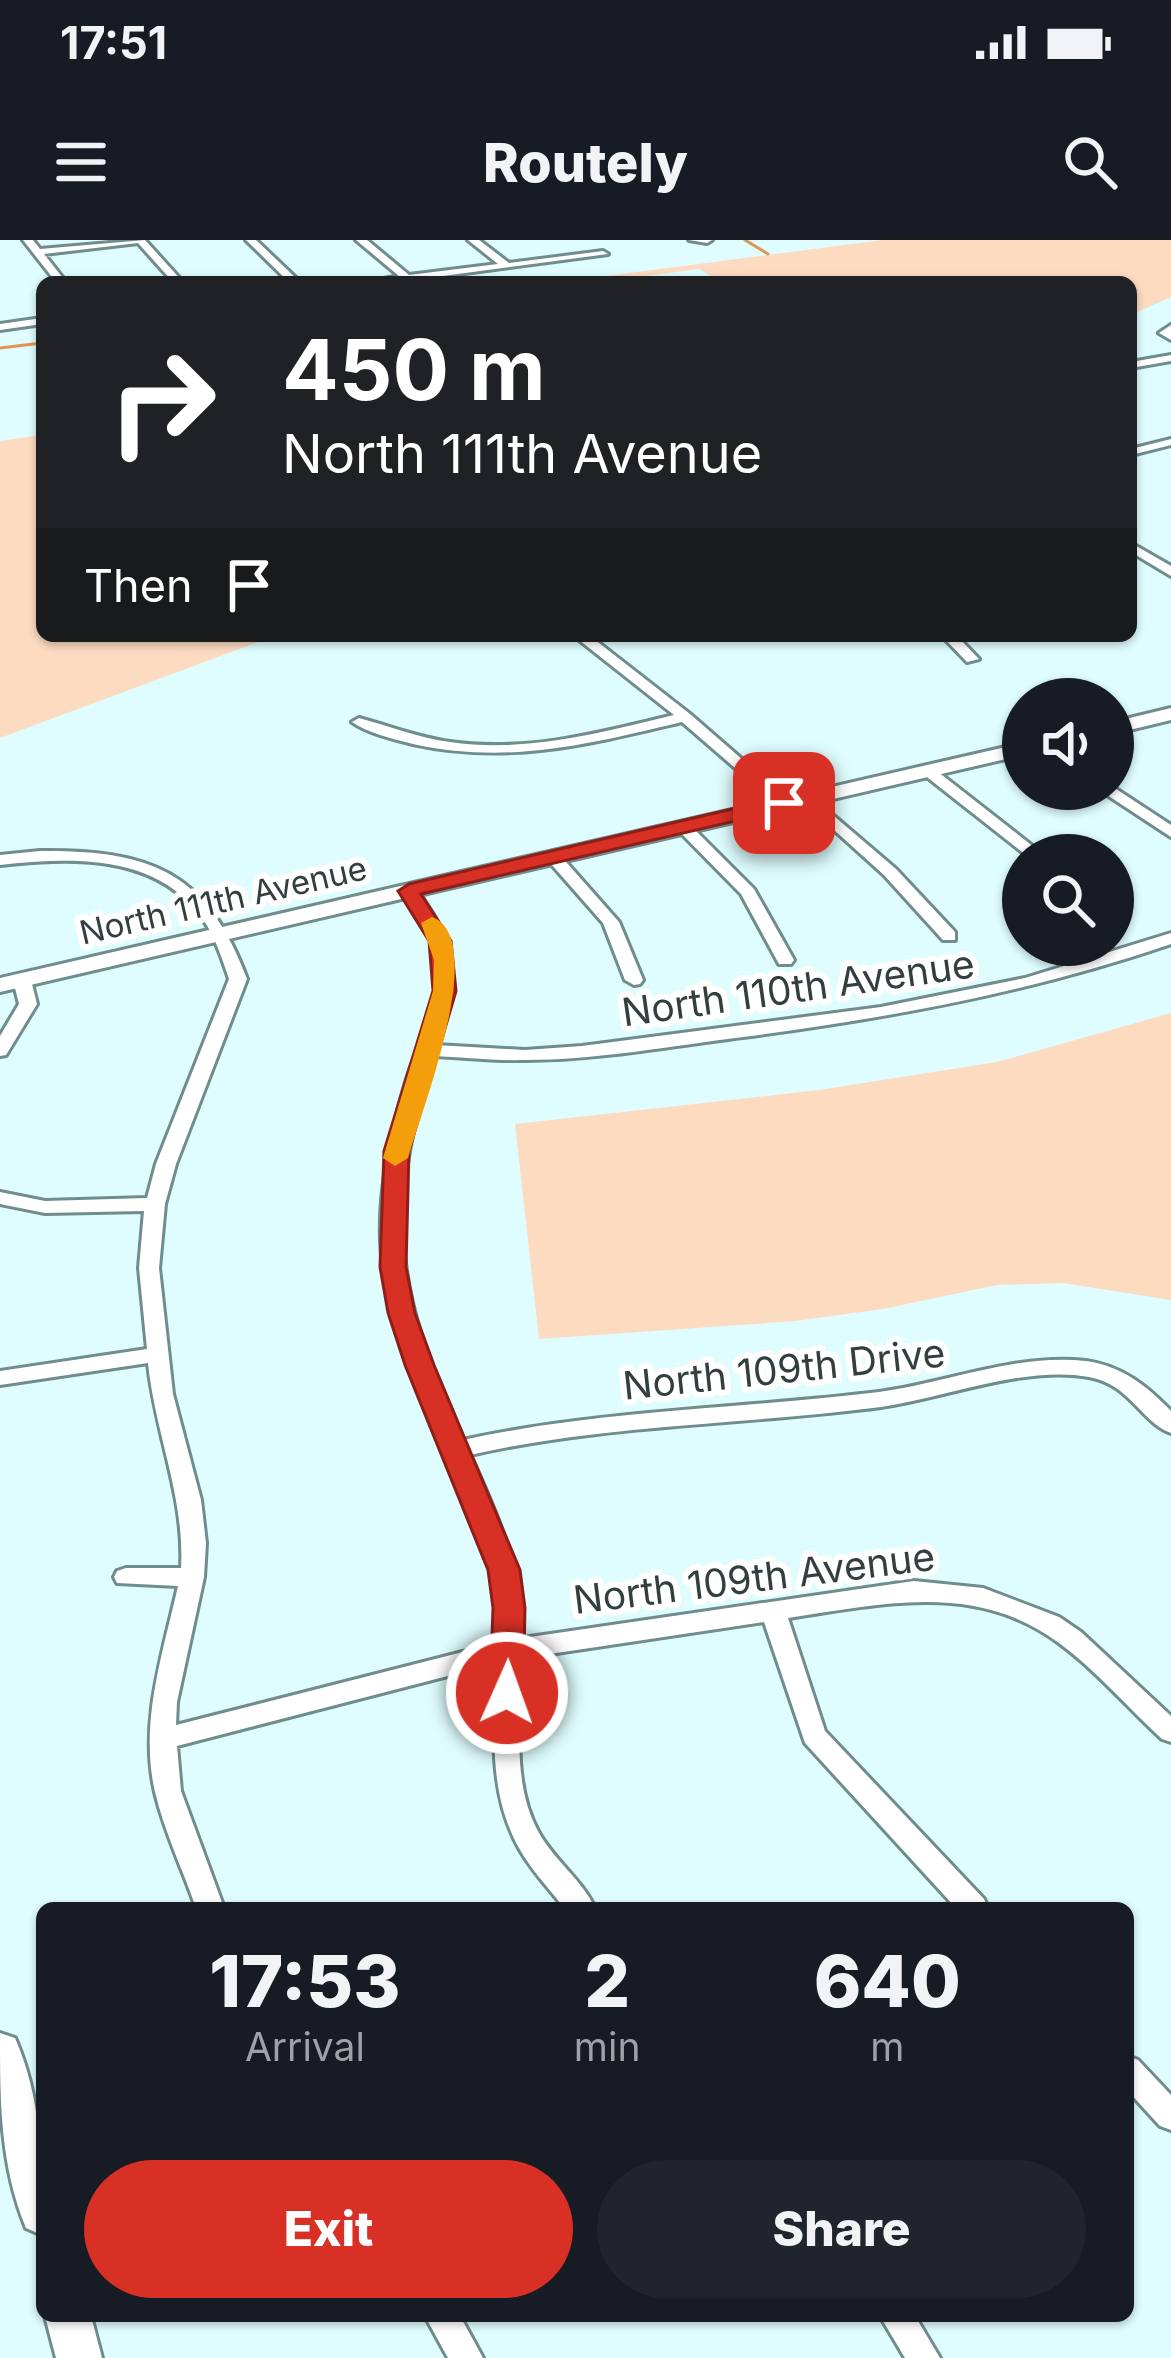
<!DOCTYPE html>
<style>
body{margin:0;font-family:Inter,sans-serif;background:#20242c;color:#f1f3f6;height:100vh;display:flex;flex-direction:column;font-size:45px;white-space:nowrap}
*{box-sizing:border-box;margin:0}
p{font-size:39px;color:#9ea1a6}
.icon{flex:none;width:66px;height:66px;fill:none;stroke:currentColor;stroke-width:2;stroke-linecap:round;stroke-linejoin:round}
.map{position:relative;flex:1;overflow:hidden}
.drawer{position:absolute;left:36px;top:1662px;width:1098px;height:420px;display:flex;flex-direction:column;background:#171b24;border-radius:18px;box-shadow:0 3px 9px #0004}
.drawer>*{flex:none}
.guide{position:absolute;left:36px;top:36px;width:1101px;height:366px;border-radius:18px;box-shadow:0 3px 9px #0004;background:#202124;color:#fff;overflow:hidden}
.controls{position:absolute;left:1002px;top:438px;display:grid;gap:24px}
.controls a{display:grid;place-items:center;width:132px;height:132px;border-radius:50%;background:#171b24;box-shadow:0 3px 9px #0004;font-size:60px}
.pin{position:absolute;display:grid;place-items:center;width:102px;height:102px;color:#fff;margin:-51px;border-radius:24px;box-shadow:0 6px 18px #0006}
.me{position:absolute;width:132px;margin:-66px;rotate:2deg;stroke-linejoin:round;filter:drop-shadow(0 0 9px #0008)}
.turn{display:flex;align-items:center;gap:42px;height:252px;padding:0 48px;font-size:54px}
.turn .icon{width:156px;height:156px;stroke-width:2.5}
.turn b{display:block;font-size:84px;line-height:102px}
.then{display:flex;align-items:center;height:114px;padding:0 48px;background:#0003;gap:24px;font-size:45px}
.eta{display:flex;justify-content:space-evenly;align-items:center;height:204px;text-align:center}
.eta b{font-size:72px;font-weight:800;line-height:84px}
.button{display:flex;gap:24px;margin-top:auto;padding:24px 48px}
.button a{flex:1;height:138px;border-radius:72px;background:#d93025;color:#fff;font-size:48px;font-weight:800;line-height:138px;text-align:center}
.button a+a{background:#20242c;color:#f1f3f6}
.status{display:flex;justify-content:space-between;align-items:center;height:84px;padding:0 60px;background:#171b24;direction:ltr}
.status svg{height:33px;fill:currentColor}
header{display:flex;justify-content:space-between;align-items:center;height:156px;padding:0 48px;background:#171b24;font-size:54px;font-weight:800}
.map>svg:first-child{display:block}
</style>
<div class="status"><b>17:51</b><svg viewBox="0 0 49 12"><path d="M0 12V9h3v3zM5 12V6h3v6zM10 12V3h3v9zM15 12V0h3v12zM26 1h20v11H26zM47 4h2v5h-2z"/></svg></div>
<header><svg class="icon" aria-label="menu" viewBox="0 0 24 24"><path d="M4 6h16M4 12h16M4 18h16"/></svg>Routely<svg class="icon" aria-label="search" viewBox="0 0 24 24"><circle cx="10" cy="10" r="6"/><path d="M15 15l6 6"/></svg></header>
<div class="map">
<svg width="1171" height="2118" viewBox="0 0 1171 2118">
<rect width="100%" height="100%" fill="#dffdfe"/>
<!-- green -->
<path fill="#fcdbc1" d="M883,0H1171V57L1131,75V42H721L699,29L600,42H560Z
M42,195V396H274L0,498V201Z
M1171,773V1060L1063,1043L997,1045L883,1069L795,1081L539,1099L515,884L819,850L997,822Z"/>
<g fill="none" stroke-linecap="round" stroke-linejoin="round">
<!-- stream -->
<path stroke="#e09553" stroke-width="3" d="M745,0L768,14
M0,108L42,103"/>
<defs>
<path id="street" d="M23,0H33L40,9L145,0L183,42H173L138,3L44,14L66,42H56Z
M246,0H256L300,42H289Z
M356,0H367L409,35L498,24L468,0H479L509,23L603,11L608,14L398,42H369L399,36Z
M689,0H712L707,3Z
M42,78V84L0,90V84Z
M1171,85V100L1159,93Z
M1171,115V121L1131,128V122Z
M1171,199V205L1131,215V209Z
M1131,303L1171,326V336L1131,312Z
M574,396H590L690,474L789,560V566H779L682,482C589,504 509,525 413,504C393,499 368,493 352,482L359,478C389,486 419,498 450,502C526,513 600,493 674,475Z
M942,396H957L979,419L967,422Z
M928,526L933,528L1044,615H1026L923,534L920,531Z
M1113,547L1171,585V597L1098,549Z
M807,553L896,629L955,692V700H943L884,635L802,561V555Z
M683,582L689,584L754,649L794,720L791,724H779L741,654L675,587Z
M40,611C150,610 207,631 247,739L176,924L165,964L159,1028L173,1154L201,1260L206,1303L204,1337L177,1462L176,1485L498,1403C501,1259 386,1145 381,1001C379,946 391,891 407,839C419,800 443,757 435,715C431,691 415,671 401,651L403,648H415C460,709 460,734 436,805L525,810L582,806L881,767L1025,738L1171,693V704C1031,752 889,778 743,797C671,806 597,820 524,820C494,821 463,817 433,816C384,973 394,1052 463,1200C600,1170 740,1169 879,1152C947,1143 1017,1113 1086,1121C1122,1126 1147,1146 1171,1171V1193C1142,1183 1130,1144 1089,1137C1025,1125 945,1158 881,1167C744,1185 605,1184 470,1215C497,1274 523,1332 523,1398L914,1341L983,1348L1059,1377L1081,1392L1171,1476V1502L1162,1499C1128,1468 1096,1430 1059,1403C976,1341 882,1364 788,1378L825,1491L984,1659L988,1668H956L805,1503L764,1382L523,1418C521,1473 510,1542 539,1593C554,1620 582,1640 595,1668H564C549,1648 531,1630 519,1608C487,1551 494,1485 498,1423L177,1506L181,1551L224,1668H196C183,1630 164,1591 155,1552C139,1483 163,1413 178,1346L117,1343L114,1337L117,1331L126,1328H181C185,1257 155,1193 148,1123L0,1145V1131L147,1109L139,1028L144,971L45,973L0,964V952L45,961L147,958L156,924L229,739C221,715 213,690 196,670C147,613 68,618 0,625V615Z
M553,612L559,614L619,682L643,740L640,744L634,745L625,740L603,683L545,617Z
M22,735L31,740L37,764L6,815L0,816V796L19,764L13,740Z
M1128,1816L1138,1820L1171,1855V1890L1160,1886L1128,1851Z
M425,2076H460L483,2118H448Z
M880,2076H915L940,2118H905Z"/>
<path id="secondary" d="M1171,468V480L1113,494V482Z
M1023,503V515L0,752V738Z
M0,1793L15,1798C43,1862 42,1927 42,1995L26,1988C0,1925 0,1860 0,1793Z
M45,2076H91L102,2118H56Z"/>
</defs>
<!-- street casing -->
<use href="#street" stroke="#708c8d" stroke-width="6"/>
<!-- secondary casing -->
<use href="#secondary" stroke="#708c8d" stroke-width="6"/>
<!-- street -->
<use href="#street" fill="#fff" fill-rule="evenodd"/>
<!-- secondary -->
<use href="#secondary" fill="#fff" fill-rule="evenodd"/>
</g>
<!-- route -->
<path fill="#d93025" stroke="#8d1f18" stroke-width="3" d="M784,557L791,559V568L421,654L451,701L456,751L409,911L406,1027L415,1073L434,1125L520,1330L525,1368L523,1453L518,1462L507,1466L495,1462L490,1453L493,1368L488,1330L405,1125L388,1073L380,1027L384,911L433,751L429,701L398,651L409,644Z"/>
<!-- slow -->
<path fill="#f59e0b" d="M432,677C490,698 420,875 408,918L395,926L383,918L433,751L434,720L421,683Z"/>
<g text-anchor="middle" stroke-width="12" stroke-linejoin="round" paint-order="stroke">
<!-- far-street labels -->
<g font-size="33" fill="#333f3f" stroke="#fff">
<text transform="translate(223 660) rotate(-13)" y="12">North 111th Avenue</text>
</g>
<!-- street labels -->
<g font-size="39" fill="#333f3f" stroke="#fff">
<text transform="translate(798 748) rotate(-8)" y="14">North 110th Avenue</text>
<text transform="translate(784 1129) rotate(-6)" y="14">North 109th Drive</text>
<text transform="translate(754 1338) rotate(-7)" y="14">North 109th Avenue</text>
</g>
</g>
</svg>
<div class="controls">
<a><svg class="icon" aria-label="sound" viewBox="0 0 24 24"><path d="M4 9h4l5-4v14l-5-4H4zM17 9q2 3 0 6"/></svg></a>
<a><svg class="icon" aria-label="search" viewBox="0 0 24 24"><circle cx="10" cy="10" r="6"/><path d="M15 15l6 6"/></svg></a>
</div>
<div class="pin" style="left:784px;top:563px;background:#d93025"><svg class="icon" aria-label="arrive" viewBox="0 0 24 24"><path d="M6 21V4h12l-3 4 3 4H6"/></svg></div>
<svg class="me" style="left:507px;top:1453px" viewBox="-20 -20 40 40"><circle r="17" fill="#d93025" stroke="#fff" stroke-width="3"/><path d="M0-11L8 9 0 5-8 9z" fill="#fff"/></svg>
<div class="guide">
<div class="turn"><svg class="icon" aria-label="right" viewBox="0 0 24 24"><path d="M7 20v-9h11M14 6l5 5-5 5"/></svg><div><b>450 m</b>North 111th Avenue</div></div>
<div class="then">Then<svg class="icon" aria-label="arrive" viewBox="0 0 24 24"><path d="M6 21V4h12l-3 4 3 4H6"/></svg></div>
</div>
<section class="drawer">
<div class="eta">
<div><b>17:53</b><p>Arrival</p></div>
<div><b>2</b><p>min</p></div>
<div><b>640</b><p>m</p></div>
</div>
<div class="button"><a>Exit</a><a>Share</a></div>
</section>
</div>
